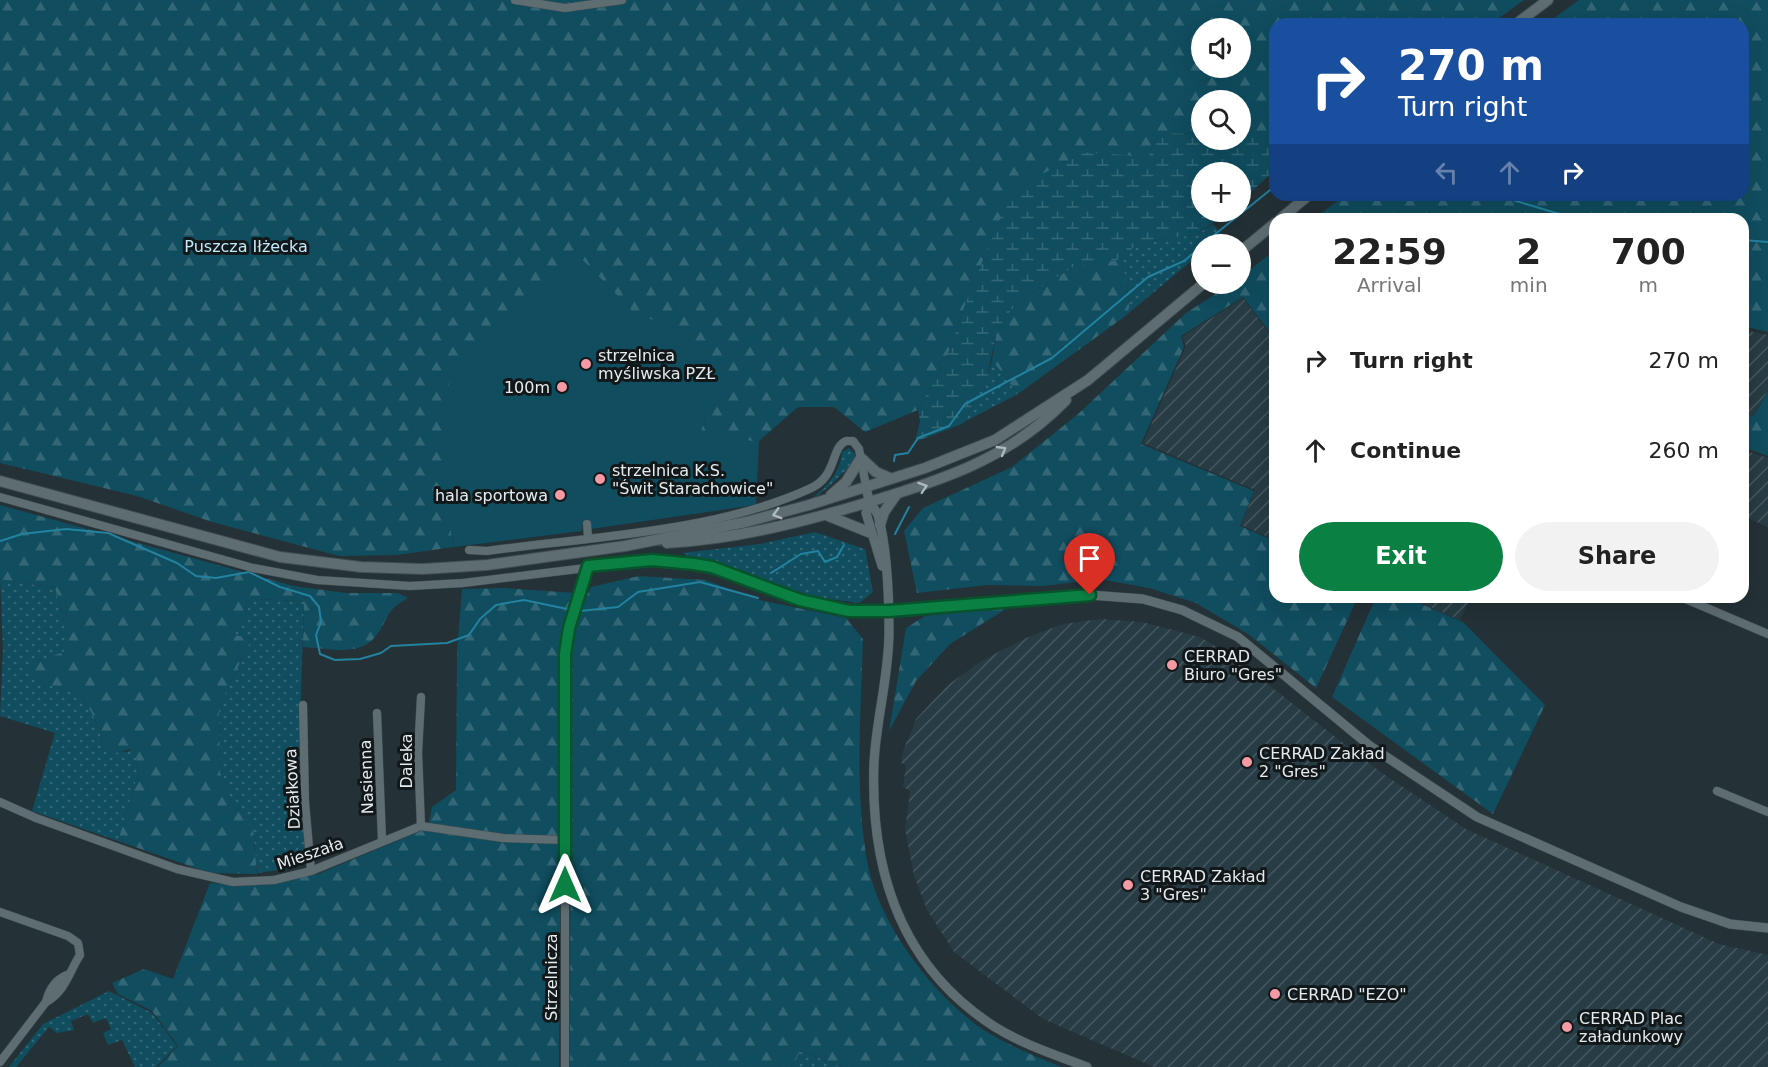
<!DOCTYPE html>
<meta charset="utf-8">
<style>
body{margin:0;font-family:"DejaVu Sans",sans-serif;background:#f2f2f2;color:#222;height:100vh;display:flex;flex-direction:column;font-size:22px;white-space:nowrap}
*{box-sizing:border-box;margin:0}
p{font-size:20px;color:#767676}
.icon{flex:none;width:33px;height:33px;fill:none;stroke:currentColor;stroke-width:2;stroke-linecap:round;stroke-linejoin:round}
.map{position:relative;flex:1;overflow:hidden}
.details{position:absolute;left:1269px;top:213px;width:480px;height:390px;display:flex;flex-direction:column;background:#fff;border-radius:18px;box-shadow:0 6px 24px #0002}
.details>*{flex:none}
.banner{position:absolute;left:1269px;top:18px;width:480px;height:183px;border-radius:18px;box-shadow:0 6px 24px #0002;background:#1a4fa0;color:#fff;overflow:hidden}
.buttons{position:absolute;left:1191px;top:18px;display:grid;gap:12px}
.buttons a{display:grid;place-items:center;width:60px;height:60px;border-radius:50%;background:#fff;box-shadow:0 6px 24px #0002;font-size:30px}
.pin{position:absolute;display:grid;place-items:center;width:51px;height:51px;color:#fff;margin:-62px -26px;border-radius:50% 50% 50% 0;rotate:-45deg;box-shadow:0 0 6px #0007}
.pin .icon{rotate:45deg}
.me{position:absolute;width:66px;margin:-33px;rotate:0deg;stroke-linejoin:round;filter:drop-shadow(0 0 4px #0008)}
.turn{display:flex;align-items:center;gap:21px;height:126px;padding:0 30px;font-size:27px}
.turn .icon{width:78px;height:78px;stroke-width:2.5}
.turn b{display:block;font-size:42px;line-height:51px}
.lanes{display:flex;align-items:center;height:57px;padding:0 30px;background:#0003;justify-content:center;gap:30px;direction:ltr}
.lanes .off{opacity:.35}
.eta{display:flex;justify-content:space-evenly;align-items:center;height:102px;text-align:center}
.eta b{font-size:36px;font-weight:600;line-height:42px}
.action{display:flex;gap:12px;margin-top:auto;padding:12px 30px}
.action a{flex:1;height:69px;border-radius:36px;background:#0b8043;color:#fff;font-size:24px;font-weight:600;line-height:69px;text-align:center}
.action a+a{background:#f2f2f2;color:#222}
ul{padding:0;list-style:none}
li{display:flex;align-items:center;gap:18px;height:90px;padding:0 30px}
li div{flex:1}
li b{display:block;font-size:22px}
li em{font-style:normal}
.map>svg:first-child{display:block}
</style>
<div class="map">
<svg width="1768" height="1067" viewBox="0 0 1768 1067">
<defs>
<pattern id="industrial-furrows" width="10" height="10" patternUnits="userSpaceOnUse" patternTransform="scale(1.5)"><rect width="10" height="10" fill="#273c44"/><path d="M-1 1l2-2M0 10L10 0M9 11l2-2" fill="none" stroke="#46585f"/></pattern>
<pattern id="grass-dots" width="8" height="8" patternUnits="userSpaceOnUse" patternTransform="scale(1.5)"><rect width="8" height="8" fill="#104d5f"/><path d="M2 2h.1M6 6h.1" fill="none" stroke="#336776" stroke-width="1.8" stroke-linecap="round"/></pattern>
<pattern id="forest-firs" width="22" height="20" patternUnits="userSpaceOnUse" patternTransform="scale(1.5)"><rect width="22" height="20" fill="#104d5f"/><path d="M5 1l3.5 6h-7zM16 11l3.5 6h-7z" fill="#336776"/></pattern>
<pattern id="wetland-marsh" width="20" height="14" patternUnits="userSpaceOnUse" patternTransform="scale(1.5)"><rect width="20" height="14" fill="#104d5f"/><path d="M1 5h8M5 5V1M11 12h8M15 12V8" fill="none" stroke="#336776"/></pattern>
</defs>
<rect width="100%" height="100%" fill="#243136"/>
<!-- industrial -->
<path fill="url(#industrial-furrows)" d="M1243,298L1275,341V540L1241,525L1255,490L1143,443L1186,346L1182,337Z
M1743,330L1768,335V390L1754,416L1743,413Z
M1743,450L1768,458V527L1743,516Z
M1407,597H1471L1460,620Z
M1101,619L1142,622L1200,637L1230,655L1382,773L1466,829L1719,944L1768,955V1067H1154L1043,1019L954,952L927,910L914,876L905,829L910,791L903,787L906,765L901,763L903,751L916,719L948,685L981,661L1026,638L1063,624Z"/>
<!-- grass -->
<path fill="url(#grass-dots)" d="M1213,224L1223,236L1212,244H1202L1201,253L1124,317C1126,314 1128,311 1129,308C1130,302 1123,261 1120,257L1133,248L1160,239L1196,235Z
M992,360L1018,394L962,423L987,378Z
M849,448L855,454L853,465C837,476 828,491 811,499C826,487 840,474 842,452Z
M815,532L865,549L873,592L859,603L815,597L681,553L760,544Z
M0,579L55,588L66,630V651L29,665L36,681L82,694L99,728L104,750L127,752L135,747L138,773L118,841L32,811L55,733L0,716L3,649Z
M253,599L304,601L299,753L306,862L287,869L257,873L253,829L233,806L220,772L219,706L252,638L233,636Z
M109,991L152,1013L177,1046L156,1067H135L122,1040L108,1045L103,1033L111,1029L106,1018L93,1023L88,1014L71,1021L74,1030L57,1033L49,1027L16,1067H9L43,1024Z
M801,1051L842,1067H791Z"/>
<!-- forest -->
<path fill="url(#forest-firs)" fill-rule="evenodd" d="M0,0H1524L1491,24H1275V135H1241L1240,100H1202L1201,134L1159,133L1148,157L1125,156L969,294L947,357L918,410L865,432L834,407H798L759,441L756,504L694,514L713,474L697,421L704,422L707,406L451,532L454,547L397,555L339,556L212,522L137,496L0,463ZM1202,28H1240V68H1202Z
M1579,0H1768V332L1743,326V219H1314L1345,195H1743V24H1546Z
M1275,250V339L1243,297L1181,336L1184,347L1141,444L1254,491L1240,526L1275,541V597H1358L1316,688L1248,634L1196,603L1149,588L1099,579L1044,586L987,585L917,593L904,531L923,508L1012,467L1077,415L1186,313L1231,284H1240L1241,277Z
M1120,257C1123,261 1130,302 1129,308C1128,311 1126,314 1124,317L1018,394L992,360L996,335L1006,316L1022,299L1073,267Z
M1768,391V456L1743,447V414L1754,416Z
M0,505L294,586L346,593H398L408,598C382,613 391,617 375,637C360,657 325,648 303,647L304,601L253,599L234,635L252,638L219,706L220,772L233,806L253,828L257,874L210,873L118,841L138,773L135,748L116,753L104,750L99,728L82,694L36,682L28,665L66,651V630L55,588L0,579Z
M639,576L705,580L760,600L846,618L863,639C861,714 854,791 868,866C880,925 934,997 984,1030C1008,1045 1035,1057 1062,1067H842L801,1051L791,1067H570L571,639L575,619L591,587Z
M505,588L575,593L562,655L559,1067H158L178,1046L152,1011L118,994L112,983L144,969L173,979L210,883L239,885L279,882L318,874L428,828L432,807L456,790L457,651L462,589Z
M1376,597H1405L1463,622L1545,705L1493,814L1332,697Z
M1009,607L950,644L916,681L889,731L906,628L925,616Z"/>
<!-- wetland -->
<path fill="url(#wetland-marsh)" d="M1159,133L1201,134L1202,140H1240L1241,135H1275V170L1241,201L1240,172H1202V212H1228L1196,235L1160,239L1133,248L1117,260L1073,267L1022,299L1006,316L996,335L987,378L962,424L915,442L920,421L918,410L947,357L969,294L1012,190L1084,152L1148,157Z"/>
<!-- pitch -->
<path fill="#104d5f" d="M580,257L636,315L678,327L726,385L715,407L708,406L701,432L758,442L755,505L591,529L590,523L582,525V531L454,547C445,501 440,456 445,410C446,403 445,394 448,387C467,337 537,286 580,257Z"/>
<g fill="none" stroke-linecap="round" stroke-linejoin="round">
<!-- stream -->
<path stroke="#23829f" stroke-width="2" d="M1496,195L1576,219
M1337,197L1359,195
M1743,240L1768,242
M1203,244L1275,186
M894,461L895,455L908,453L918,438L949,426L965,404L1052,358L1148,277L1184,261L1202,246
M895,534L909,507
M0,541L22,534L66,529L108,533L177,563L196,576L216,578L249,572L280,587L310,596L319,607L321,622L316,635L320,654L335,660L360,659L381,653L391,646L447,643L469,635L480,619L496,605L524,600L572,610
M771,573L801,554L818,551L825,562L837,557L844,545
M580,611L618,607L638,592L700,582L758,598"/>
<defs>
<path id="minor" d="M515,0L565,8L622,0
M0,497L253,568L317,580L410,586L463,583L652,560L712,567L823,607L849,611H889
M587,524L588,537
M469,550L487,551C589,537 715,532 809,489C838,477 830,448 846,441H853L859,449L866,486
M1681,597L1768,634
M421,697L418,753L421,826
M303,705L305,802L311,871
M377,713L382,840
M1717,791L1768,812
M0,802L36,818L177,869L233,882L274,880L311,871L421,826L503,838L564,840
M0,912L68,936L78,943L80,955C69,972 65,992 46,1002
M0,1062L46,1002C49,989 55,980 67,975
M565,1067V666L569,628L588,566"/>
<path id="tertiary" d="M866,486C867,491 868,498 870,503C873,508 876,510 878,515C887,548 889,597 889,632C889,676 876,720 874,763C870,871 901,967 995,1027C1024,1045 1056,1055 1087,1067
M870,502L866,513L882,566
M889,611L1090,595L1143,599L1182,610L1238,637L1370,746L1477,817L1681,907L1730,924L1768,928"/>
<path id="secondary" d="M1516,24L1548,0
M1280,219L1309,195
M1240,252L1275,223
M0,481L280,557L361,567L423,569L487,565L625,546L746,522L809,505L925,468L995,440L1088,380L1203,284
M831,495L846,482L861,458L876,472L890,478
M826,515L871,533
M880,525L884,512L896,495
M667,543C736,539 803,522 869,502C943,480 1010,458 1066,400"/>
</defs>
<!-- minor casing -->
<use href="#minor" stroke="#404c4f" stroke-width="9"/>
<!-- tertiary casing -->
<use href="#tertiary" stroke="#404c4f" stroke-width="10"/>
<!-- secondary casing -->
<use href="#secondary" stroke="#404c4f" stroke-width="12"/>
<!-- minor -->
<use href="#minor" stroke="#5e6d72" stroke-width="8"/>
<!-- tertiary -->
<use href="#tertiary" stroke="#5e6d72" stroke-width="9"/>
<!-- secondary -->
<use href="#secondary" stroke="#5e6d72" stroke-width="10"/>
</g>
<!-- one-way arrows -->
<defs><path id="oneway-chevron" d="M-2-3.5L2.5 0L-2 3.5" fill="none" stroke-width="1.6" stroke-linecap="round" stroke-linejoin="round" transform="scale(1.5)"/></defs>
<g stroke="#aeb9bd">
<use href="#oneway-chevron" transform="translate(1002 450) rotate(-30)"/>
<use href="#oneway-chevron" transform="translate(923 487) rotate(-18)"/>
<use href="#oneway-chevron" transform="translate(777 514) rotate(164)"/>
</g>
<g fill="none" stroke-linecap="round" stroke-linejoin="round">
<defs>
<path id="route" d="M565,885V654L569,628L588,566L652,560L694,564L712,567L800,600L849,611H889L1090,595"/>
</defs>
<!-- route casing -->
<use href="#route" stroke="#07532c" stroke-width="15"/>
<!-- route -->
<use href="#route" stroke="#0b8043" stroke-width="10"/>
</g>
<!-- markers -->
<g fill="#f49aa4" stroke="#12181a" stroke-width="2">
<circle cx="586" cy="364" r="6"/>
<circle cx="562" cy="387" r="6"/>
<circle cx="600" cy="479" r="6"/>
<circle cx="560" cy="495" r="6"/>
<circle cx="1172" cy="665" r="6"/>
<circle cx="1247" cy="762" r="6"/>
<circle cx="1128" cy="885" r="6"/>
<circle cx="1275" cy="994" r="6"/>
<circle cx="1567" cy="1027" r="6"/>
</g>
<g text-anchor="middle" stroke-width="6" stroke-linejoin="round" paint-order="stroke">
<!-- park labels -->
<g font-size="16" fill="#c1ecfd" stroke="#12181a">
<text x="246" y="252">Puszcza Iłżecka</text>
</g>
<!-- poi labels -->
<g font-size="16" fill="#e4ecef" stroke="#12181a" text-anchor="start">
<text x="598" y="361">strzelnica<tspan x="598" dy="18">myśliwska PZŁ</tspan></text>
<text x="550" y="393" text-anchor="end">100m</text>
<text x="612" y="476">strzelnica K.S.<tspan x="612" dy="18">"Świt Starachowice"</tspan></text>
<text x="548" y="501" text-anchor="end">hala sportowa</text>
<text x="1184" y="662">CERRAD<tspan x="1184" dy="18">Biuro "Gres"</tspan></text>
<text x="1259" y="759">CERRAD Zakład<tspan x="1259" dy="18">2 "Gres"</tspan></text>
<text x="1140" y="882">CERRAD Zakład<tspan x="1140" dy="18">3 "Gres"</tspan></text>
<text x="1287" y="1000">CERRAD "EZO"</text>
<text x="1579" y="1024">CERRAD Plac<tspan x="1579" dy="18">załadunkowy</tspan></text>
</g>
<!-- street labels -->
<g font-size="16" fill="#e4ecef" stroke="#12181a">
<text transform="translate(406 761) rotate(-90)" y="6">Daleka</text>
<text transform="translate(366 777) rotate(-92)" y="6">Nasienna</text>
<text transform="translate(292 789) rotate(-93)" y="6">Działkowa</text>
<text transform="translate(310 853) rotate(-19)" y="6">Mieszała</text>
<text transform="translate(551 977) rotate(-90)" y="6">Strzelnicza</text>
</g>
</g>
</svg>
<div class="buttons">
<a><svg class="icon" aria-label="sound" viewBox="0 0 24 24"><path d="M4 9h4l5-4v14l-5-4H4zM17 9q2 3 0 6"/></svg></a>
<a><svg class="icon" aria-label="search" viewBox="0 0 24 24"><circle cx="10" cy="10" r="6"/><path d="M15 15l6 6"/></svg></a>
<a>+</a>
<a>−</a>
</div>
<div class="pin" style="left:1090px;top:595px;background:#d93025"><svg class="icon" aria-label="arrive" viewBox="0 0 24 24"><path d="M6 21V4h12l-3 4 3 4H6"/></svg></div>
<svg class="me" style="left:565px;top:885px" viewBox="-20 -20 40 40"><path d="M0-17L14 15 0 8-14 15z" fill="#0b8043" stroke="#fff" stroke-width="4"/></svg>
<div class="banner">
<div class="turn"><svg class="icon" aria-label="right" viewBox="0 0 24 24"><path d="M7 20v-9h11M14 6l5 5-5 5"/></svg><div><b>270 m</b>Turn right</div></div>
<div class="lanes"><svg class="icon off" aria-label="left" viewBox="0 0 24 24"><path d="M17 20v-9H6M10 6l-5 5 5 5"/></svg><svg class="icon off" aria-label="ahead" viewBox="0 0 24 24"><path d="M12 20V5M6 11l6-6 6 6"/></svg><svg class="icon" aria-label="right" viewBox="0 0 24 24"><path d="M7 20v-9h11M14 6l5 5-5 5"/></svg></div>
</div>
<section class="details">
<div class="eta">
<div><b>22:59</b><p>Arrival</p></div>
<div><b>2</b><p>min</p></div>
<div><b>700</b><p>m</p></div>
</div>
<ul>
<li><svg class="icon" aria-label="right" viewBox="0 0 24 24"><path d="M7 20v-9h11M14 6l5 5-5 5"/></svg><div><b>Turn right</b></div><em>270 m</em></li>
<li><svg class="icon" aria-label="ahead" viewBox="0 0 24 24"><path d="M12 20V5M6 11l6-6 6 6"/></svg><div><b>Continue</b></div><em>260 m</em></li>
</ul>
<div class="action"><a>Exit</a><a>Share</a></div>
</section>
</div>
